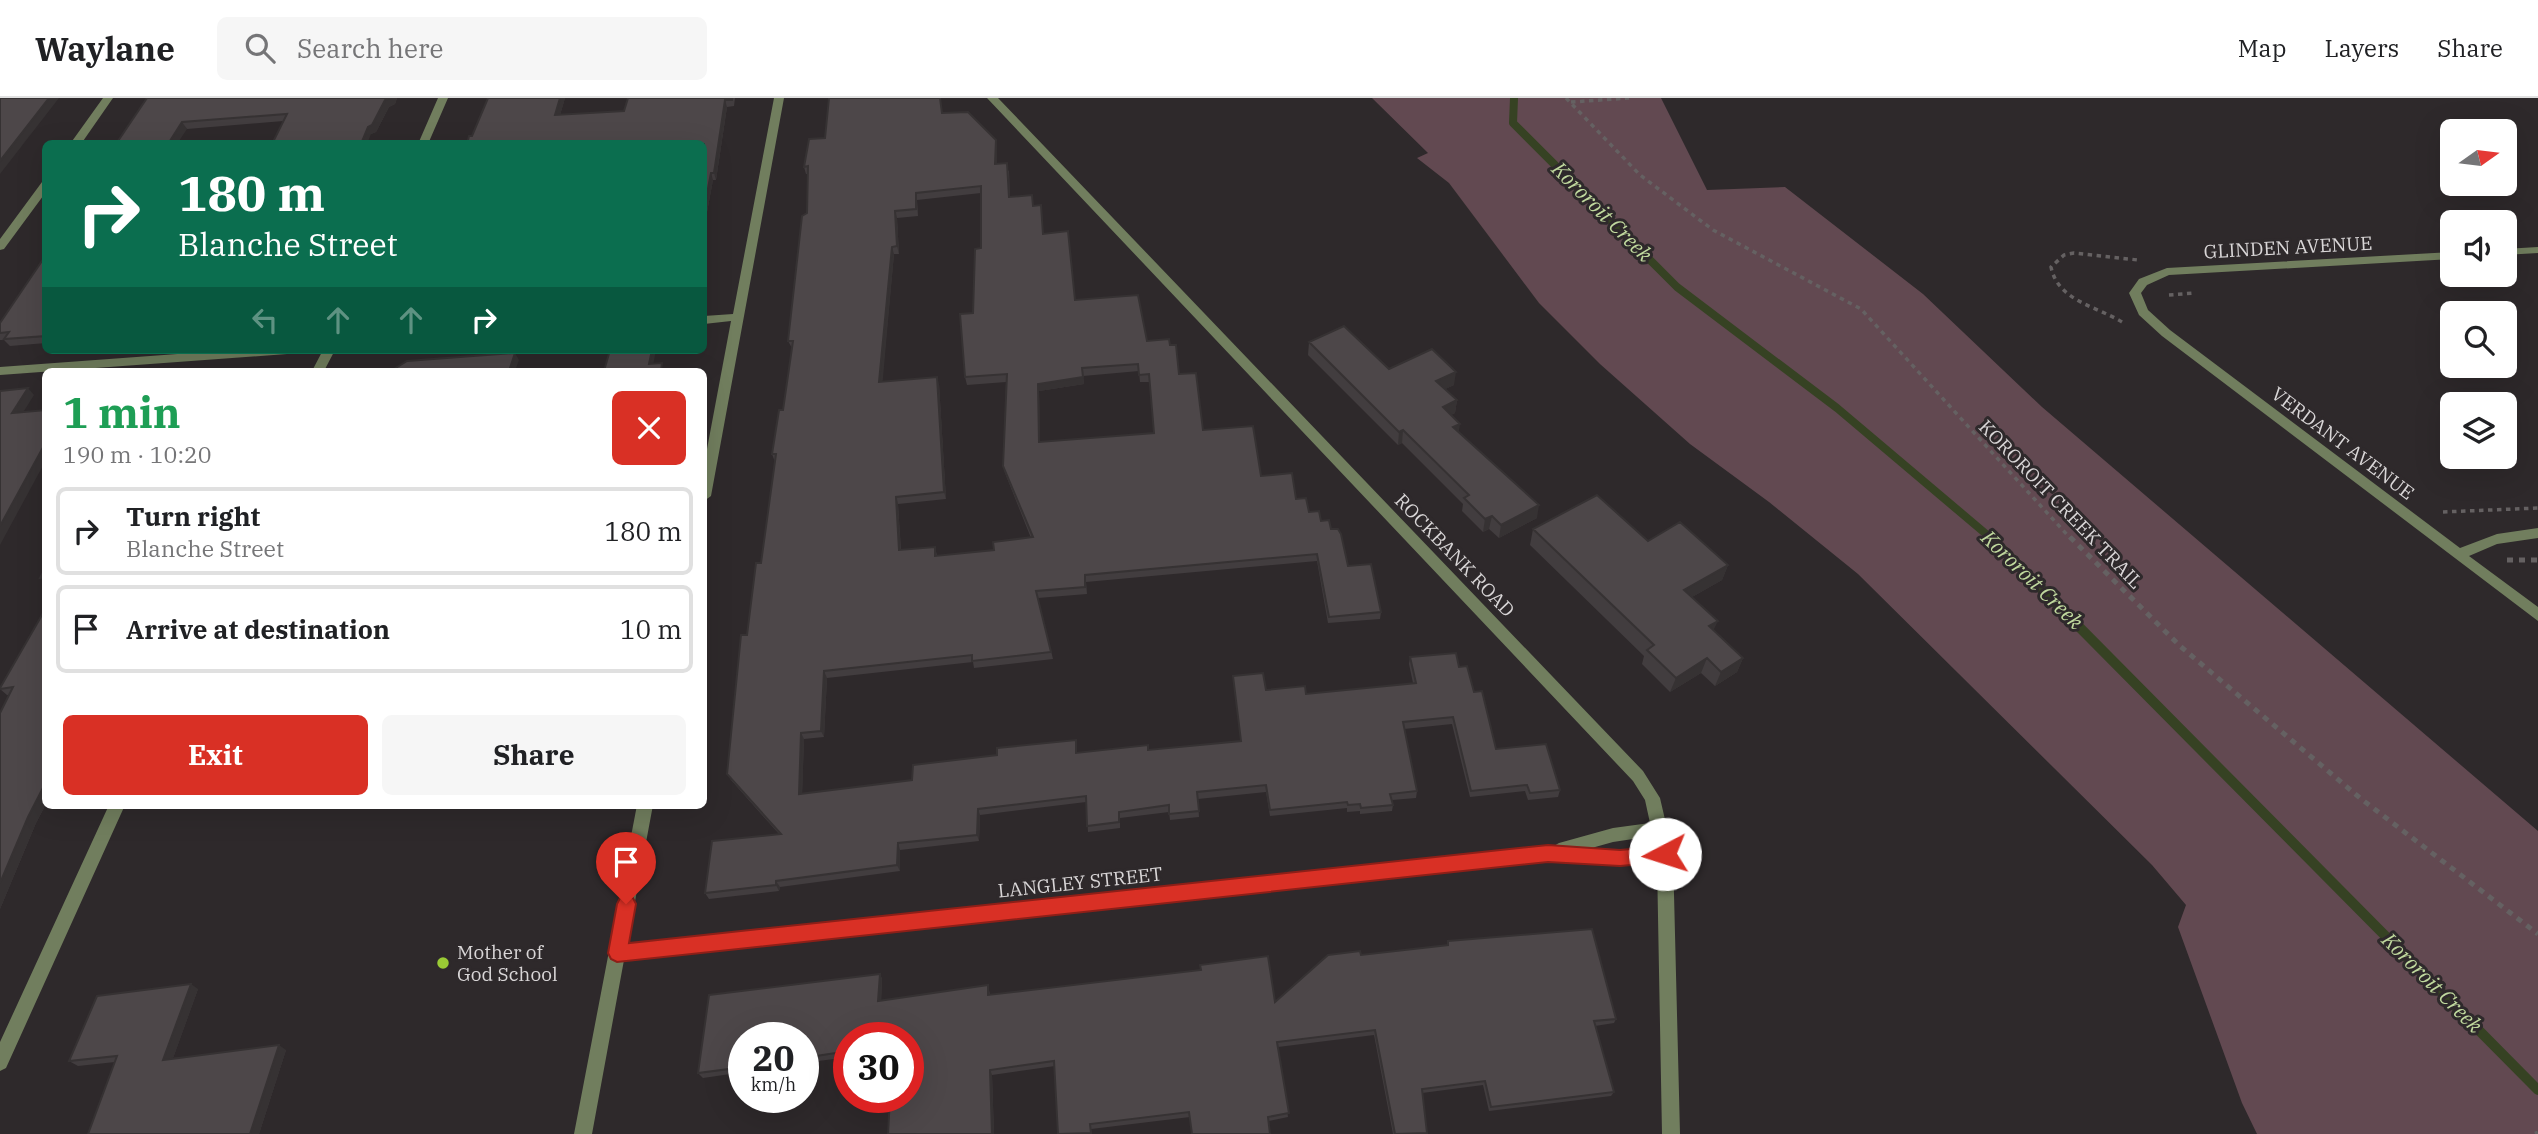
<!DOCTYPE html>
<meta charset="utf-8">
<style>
body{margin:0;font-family:"IBM Plex Serif",serif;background:#f6f6f6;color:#202124;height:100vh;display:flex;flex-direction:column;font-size:26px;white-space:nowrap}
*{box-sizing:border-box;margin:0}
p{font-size:23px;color:#757577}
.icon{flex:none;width:38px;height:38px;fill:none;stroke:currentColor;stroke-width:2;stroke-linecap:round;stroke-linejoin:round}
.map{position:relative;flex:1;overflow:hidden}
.details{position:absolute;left:42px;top:270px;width:665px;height:441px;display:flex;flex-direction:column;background:#fff;border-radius:10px;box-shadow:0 7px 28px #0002}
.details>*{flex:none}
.top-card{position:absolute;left:42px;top:42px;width:665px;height:214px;border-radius:10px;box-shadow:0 7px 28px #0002;background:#0b6e4f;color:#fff;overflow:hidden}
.needle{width:46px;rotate:76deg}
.tools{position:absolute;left:2440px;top:21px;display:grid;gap:14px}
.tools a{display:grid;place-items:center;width:77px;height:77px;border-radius:10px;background:#fff;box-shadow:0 7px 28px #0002;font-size:35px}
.speed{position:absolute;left:728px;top:924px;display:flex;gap:14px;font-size:35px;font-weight:700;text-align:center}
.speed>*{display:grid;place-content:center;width:91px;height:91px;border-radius:50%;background:#fff;box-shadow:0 7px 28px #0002;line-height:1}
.speed small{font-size:18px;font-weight:400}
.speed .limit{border:10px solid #d22;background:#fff;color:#111}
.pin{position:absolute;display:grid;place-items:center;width:60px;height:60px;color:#fff;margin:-72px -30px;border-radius:50% 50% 50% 0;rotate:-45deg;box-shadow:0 0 7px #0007}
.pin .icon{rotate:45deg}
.me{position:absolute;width:77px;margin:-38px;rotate:265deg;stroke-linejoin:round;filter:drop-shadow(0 0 5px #0008)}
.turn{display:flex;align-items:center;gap:24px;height:147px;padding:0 21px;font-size:32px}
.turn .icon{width:91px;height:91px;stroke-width:2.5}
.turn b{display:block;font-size:49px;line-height:60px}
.lanes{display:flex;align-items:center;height:66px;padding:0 21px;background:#0003;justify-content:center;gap:35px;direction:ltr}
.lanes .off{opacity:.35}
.round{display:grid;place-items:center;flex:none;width:74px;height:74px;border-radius:10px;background:#f6f6f6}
.headline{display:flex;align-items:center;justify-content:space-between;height:119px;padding:0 21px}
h1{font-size:42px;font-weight:700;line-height:52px;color:#1e9e55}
.button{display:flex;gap:14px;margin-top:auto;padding:14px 21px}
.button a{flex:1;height:80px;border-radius:10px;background:#d93025;color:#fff;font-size:28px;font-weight:700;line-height:80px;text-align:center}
.button a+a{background:#f6f6f6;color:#202124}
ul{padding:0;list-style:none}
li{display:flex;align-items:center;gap:21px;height:88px;margin:0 14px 10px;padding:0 7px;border:4px solid #e0e0e0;border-radius:10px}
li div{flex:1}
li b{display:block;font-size:26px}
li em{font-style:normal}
header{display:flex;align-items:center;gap:42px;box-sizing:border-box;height:98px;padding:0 35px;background:#fff;border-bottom:2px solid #e0e0e0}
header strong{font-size:33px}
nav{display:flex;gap:38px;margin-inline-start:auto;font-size:24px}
.search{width:490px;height:63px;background:#f6f6f6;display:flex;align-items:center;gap:18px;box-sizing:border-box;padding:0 24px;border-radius:10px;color:#757577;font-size:26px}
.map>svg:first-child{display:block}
</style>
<header>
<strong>Waylane</strong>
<div class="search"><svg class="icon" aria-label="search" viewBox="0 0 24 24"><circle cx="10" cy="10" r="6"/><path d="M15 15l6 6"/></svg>Search here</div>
<nav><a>Map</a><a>Layers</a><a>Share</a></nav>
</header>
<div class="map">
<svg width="2538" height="1036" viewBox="0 0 2538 1036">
<rect width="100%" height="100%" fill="#2e292b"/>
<!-- green -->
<path fill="#624951" d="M1372,0H1661L1707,92L1785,89L1923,196L2042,309L2538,733V1036H2257L2242,1005L2178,829L2186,807L2152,767L1858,476L1769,404L1690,346L1600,266L1539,205L1449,85L1417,60L1428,55Z"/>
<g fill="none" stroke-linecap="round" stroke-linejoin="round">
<!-- stream-far1 -->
<path stroke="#364223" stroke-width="8" d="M1514,0L1513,25L1677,189L1837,310L1992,441"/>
<!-- stream -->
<path stroke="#364223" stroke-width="10" d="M1990,439L2538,992"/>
<!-- path-far1 -->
<path stroke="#656162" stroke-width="3.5" stroke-dasharray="4.5 4.5" stroke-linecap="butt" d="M1566,0L1640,77L1713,132L1861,211L2071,441
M1571,4L1629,0
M2456,179L2486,177
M2169,197L2195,195
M2122,224C2096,208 2058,203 2051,169L2064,157L2074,155L2138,162
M2443,414L2538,410"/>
<!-- path -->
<path stroke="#656162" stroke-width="5" stroke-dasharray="6 6" stroke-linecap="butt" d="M2070,439L2180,548L2360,700L2538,836
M2507,462H2538
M2535,1036L2538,1035"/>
<!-- street -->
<path fill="#717e5e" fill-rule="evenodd" d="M103,0H113L81,46H70Z
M438,0H448L428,46H418Z
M774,0H784L711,398L704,403V367L731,223L704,226V218L733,216Z
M987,0H998L1643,673L1660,700L1673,756L1680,1036H1662L1657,764L1620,767L1548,763L624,862L592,1036H574L637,707H653L627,846L1552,749L1559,745L1613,730L1650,725L1645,702L1633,683ZM1653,738L1656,750L1620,753L1588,751L1613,744Z
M46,83V94L4,151L0,152V141L42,84Z
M2538,149V155L2504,157V151Z
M2452,154V161L2169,177L2147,187L2141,195L2148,212L2170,232L2460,450L2497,436L2538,430V440L2497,446L2469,458L2538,509V523L2162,238L2139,217L2129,195L2139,181L2167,170Z
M232,252H293L287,256L0,277V269Z
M323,252H335L324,273H312Z
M109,707H125L6,970L0,973V944Z"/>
</g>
<!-- wall -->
<path fill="#423d3f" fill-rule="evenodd" d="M147,0H397L395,6L389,9L376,34L371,36L283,23L187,31Z
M565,0L560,17L624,13L735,0L734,8L727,9L716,82H713L704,130V46L472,38Z
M943,15L996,42L997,50V66L1009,73L1010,99L1034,108L1042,114L1043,136L1075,202L1147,243L1170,247L1179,276L1203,332L1261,378L1296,401L1309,414L1331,431L1348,468L1381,514L1380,521L1328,525L1317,463L1086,484L1087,496L1038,500L1053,561L974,570L973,564L827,580L824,639L804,641L802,696L912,682L1077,648V655L1148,652L1241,644L1233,578L1266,592L1306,596L1413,585L1409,566L1410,559L1459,569L1474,594L1496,651L1560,692L1558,699L1528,702L1525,693L1470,699L1452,626L1404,631L1417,693L1416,700L1392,702L1393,707L1392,713L1360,716V713L1347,714V710L1270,718L1266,694L1198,701L1199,719L1170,722L1169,714L1120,720V730L1088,734L1086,704L980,717L979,743L900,752V773L780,789L779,793L709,801L705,795L779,736L731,682L727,676L747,537L761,465L775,364L772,356L783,312L792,250L788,243L807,115L808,76H806L804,69L825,40ZM981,95V150L965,279L967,287L1006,284L1003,368L1005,375L1031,440L994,452L937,458L935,449L901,452L898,406L946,401L939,286L882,283L894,156H899L897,120L918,118L917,102ZM1139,273L1140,284H1150L1154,335L1040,344L1039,293L1084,286L1083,278Z
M46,157V245L10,248L4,242H0V225Z
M1309,244L1389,271L1454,287L1445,291L1457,302L1455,315L1451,317L1459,335L1537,420L1499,440L1489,431L1483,434L1462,413L1463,406L1402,345L1398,347L1308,257Z
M1533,431L1648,443L1728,467L1722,482L1692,499L1714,532L1743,560L1737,574L1715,588L1701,575L1670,594L1642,566L1644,558L1530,447Z
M46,510V706L36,725L0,811V615L9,597H7L0,591V590Z
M1592,831L1616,921L1614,925L1595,928L1614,994L1611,998L1489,1013L1483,987L1422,995L1426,1036H1393L1374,937L1278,949L1288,1019L1269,1023L1270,1036H1192L1190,1019L1091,1031L1092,1036H1058L1055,968L992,977L994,1036H888L890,999H908V940H849V959L803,965V940H744V974L703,980L698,975L709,897L880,876L882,881L881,903L988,887L990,897L1201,872L1200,867L1268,858L1275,904L1328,857L1360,853L1361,857L1447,847L1448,843Z
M198,891L173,960L286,952L259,1036L115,964L78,968L69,963Z"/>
<!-- shaded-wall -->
<path fill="#363233" d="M49,0H59L0,76V63Z
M391,0H397L395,6L389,9L376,34L371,36L367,46H361L368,29L385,2Z
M560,0H565L558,24L555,17Z
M725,2L727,9L716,82L714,75Z
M182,24L187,31L177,46H168Z
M996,42L997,50V73L995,66Z
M711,75L713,82L704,130V111Z
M895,113L897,120L899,156L897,148Z
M892,149L894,156L882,291L879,284Z
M652,252H656L652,273L649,266Z
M515,255L519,262L515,273H509Z
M1082,270L1084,286L1039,293L1040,351L1039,344L1038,286Z
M1456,274L1454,287L1435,296L1436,283Z
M937,279L939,286L946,401L944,394Z
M28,290L34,297L19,321L12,315Z
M1457,302L1455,315L1441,322L1443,309Z
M1460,326L1458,339L1453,329Z
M1403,332L1402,345L1398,347L1399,334Z
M46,344V362L0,447V428Z
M896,399L898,406L901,459L899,452Z
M1539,407L1537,420L1499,440L1501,427Z
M1492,418L1489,431L1483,434L1485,421Z
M1728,467L1722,482L1678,507L1684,492Z
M1718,523L1711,537L1709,528Z
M1707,560L1701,575L1670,594L1676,580Z
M1743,560L1737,574L1715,588L1721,574Z
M824,573L827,580L824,639L821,633Z
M801,635L804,641L802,702L799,696Z
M46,684V706L36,725L0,811V785L28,719Z
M978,711L980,717L979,743L977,737Z
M898,745L900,752V773L897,767Z
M776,783L780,789L779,793L776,787Z
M880,876L882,881L881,908L878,903Z
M191,886L198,891L171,966L163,962Z
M279,947L286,952L259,1036H250Z
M990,972L992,977L994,1036H992Z"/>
<!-- building -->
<path fill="#4d4749" stroke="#363233" stroke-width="2" fill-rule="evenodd" d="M0,0H49L0,63Z
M147,0H391L385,2L372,27L368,29L361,46H272L287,16L182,24L168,46H116Z
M488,0H560L555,17L624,13L628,0H732V2H725L714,75H711L704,111V46H467L469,38H472Z
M829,0H940L942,15L968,14L996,42L995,66L1007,65L1009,99L1032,97L1033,108L1041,107L1043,136L1068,133L1075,202L1138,197L1147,243L1169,241L1170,247H1176L1179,276L1196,275L1203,332L1253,328L1261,378L1292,375L1296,401L1306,400L1309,414L1319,413L1321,423L1329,422L1331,431H1338L1341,436L1348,468L1371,466L1381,514L1329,519L1317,456L1085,477V489L1036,493L1051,554L972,563V557L824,573L821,633L801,635L799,696L912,682L913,667L997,657V650L1076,642V655L1148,647V652L1241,643L1233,578L1263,575L1266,592L1305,588L1306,596L1416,585L1410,559L1456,555L1459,569L1467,568L1474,594L1482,593L1496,651L1546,646L1560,692L1530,695L1527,687L1471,693L1453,619L1403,624L1417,693L1390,696L1393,707L1361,710L1360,706L1348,707L1347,704L1270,712L1266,687L1197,694L1199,713L1169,716V707L1119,714V724L1087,728L1086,698L978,711L977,737L898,745L897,767L776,783V787L705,795L712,743L781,736L727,676L741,537H747L756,465H761L776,356H772L779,312H783L793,243H788L802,118L807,115L808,68L804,69L809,41L825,40ZM981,88V150L975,151L973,215L960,216L965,279L1007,276L1003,368L1033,439L993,444L994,452L935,458V449L899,452L896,399L944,394L937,279L879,284L892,149L897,148L895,113L916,111V95ZM1138,266L1139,277L1149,276L1154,335L1039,344L1038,286L1083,279L1082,270Z
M46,157V238L4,241L9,234L0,235V225Z
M1344,228L1389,271L1432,251L1456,274L1436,283L1457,302L1443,309L1460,326L1453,329L1539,407L1501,427L1492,418L1485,421L1464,400L1469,397L1403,332L1399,334L1309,244Z
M610,252H652L649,266L662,265L661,273H604Z
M515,255L509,273H391L407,263Z
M28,290L12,315L46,312V344L0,428V293Z
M1597,397L1648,443L1680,424L1728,467L1684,492L1718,523L1709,528L1743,560L1721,574L1707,560L1676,580L1647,552L1654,547L1533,431Z
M46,469V479L40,480Z
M46,510V684L28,719L0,785V615L13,589L0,591V590Z
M1592,831L1616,921L1594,923L1614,994L1491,1009L1485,983L1422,991L1427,1035L1395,1036L1375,932L1277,944L1289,1015L1268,1019L1270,1036H1192L1189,1014L1090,1026L1091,1035L1058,1036L1054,963L990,972L992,1036H888L890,999H908V940H849V953L803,960V940H744V969L698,975L709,897L880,876L878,903L988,887V897L1201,872L1200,867L1268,858L1275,904L1328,857L1360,853L1361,857L1448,847V843Z
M191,886L163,962L279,947L250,1036H88L117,958L69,963L97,898Z"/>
<!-- route -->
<path fill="#d93025" stroke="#8d1f18" stroke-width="2" d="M1548,747L1620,752L1665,748L1671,750L1674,756L1671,761L1665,764L1620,768L1548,764L617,864L611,861L608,855L617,806L620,800L626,797L633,800L636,806L629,845Z"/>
<!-- markers -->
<circle fill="#9acb35" stroke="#2e292b" stroke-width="2.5" cx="443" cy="865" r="7"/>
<g text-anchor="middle" stroke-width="6" stroke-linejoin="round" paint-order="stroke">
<!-- street labels -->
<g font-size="19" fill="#d9d6d7" stroke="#2e292b">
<text transform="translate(2288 149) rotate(-3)" y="7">GLINDEN AVENUE</text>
<text transform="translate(2343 345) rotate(37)" y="7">VERDANT AVENUE</text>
<text transform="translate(2061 406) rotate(46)" y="7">KOROROIT CREEK TRAIL</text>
<text transform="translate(1455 457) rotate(46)" y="7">ROCKBANK ROAD</text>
<text transform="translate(1080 784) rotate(-6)" y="7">LANGLEY STREET</text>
</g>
<!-- poi labels -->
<g font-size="19" fill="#d9d6d7" stroke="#2e292b" text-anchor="start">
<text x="457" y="861">Mother of<tspan x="457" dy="22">God School</tspan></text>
</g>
<!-- water labels -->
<g font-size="21" font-style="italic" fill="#c0d99e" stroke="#2e292b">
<text transform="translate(1602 114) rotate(45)" y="7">Kororoit Creek</text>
<text transform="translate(2032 482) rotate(44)" y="7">Kororoit Creek</text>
<text transform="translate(2432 885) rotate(45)" y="7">Kororoit Creek</text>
</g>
</g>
</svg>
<div class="tools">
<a><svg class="needle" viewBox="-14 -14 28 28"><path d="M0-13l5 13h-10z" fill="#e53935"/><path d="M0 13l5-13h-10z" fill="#757577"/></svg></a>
<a><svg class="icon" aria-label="sound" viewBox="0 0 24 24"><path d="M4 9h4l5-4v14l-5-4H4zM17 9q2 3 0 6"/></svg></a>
<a><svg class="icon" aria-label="search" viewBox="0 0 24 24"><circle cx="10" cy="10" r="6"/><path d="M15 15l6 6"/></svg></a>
<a><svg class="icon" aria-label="layers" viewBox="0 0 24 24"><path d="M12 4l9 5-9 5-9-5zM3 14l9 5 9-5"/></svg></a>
</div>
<div class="speed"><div>20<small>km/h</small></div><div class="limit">30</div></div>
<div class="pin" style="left:626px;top:806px;background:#d93025"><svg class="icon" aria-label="arrive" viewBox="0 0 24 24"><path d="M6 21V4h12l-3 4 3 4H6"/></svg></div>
<svg class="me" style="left:1665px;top:756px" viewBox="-20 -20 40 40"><circle r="19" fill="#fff"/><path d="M0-13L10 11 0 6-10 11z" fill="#d93025"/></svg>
<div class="top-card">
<div class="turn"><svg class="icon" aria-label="right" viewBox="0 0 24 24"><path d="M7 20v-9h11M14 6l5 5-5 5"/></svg><div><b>180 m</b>Blanche Street</div></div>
<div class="lanes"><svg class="icon off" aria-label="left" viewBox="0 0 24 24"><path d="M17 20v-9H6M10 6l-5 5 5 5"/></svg><svg class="icon off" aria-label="ahead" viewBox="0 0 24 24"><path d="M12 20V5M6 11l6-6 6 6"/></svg><svg class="icon off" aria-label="ahead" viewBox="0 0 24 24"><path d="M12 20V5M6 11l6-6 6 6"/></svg><svg class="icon" aria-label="right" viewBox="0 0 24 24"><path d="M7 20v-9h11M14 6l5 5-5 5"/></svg></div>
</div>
<section class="details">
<div class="headline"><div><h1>1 min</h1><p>190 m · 10:20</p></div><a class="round" style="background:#d93025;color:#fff"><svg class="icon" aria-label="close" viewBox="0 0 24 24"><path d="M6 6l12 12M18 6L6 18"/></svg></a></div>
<ul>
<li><svg class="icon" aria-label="right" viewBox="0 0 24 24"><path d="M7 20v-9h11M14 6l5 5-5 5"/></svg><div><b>Turn right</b><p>Blanche Street</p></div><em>180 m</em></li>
<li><svg class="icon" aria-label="arrive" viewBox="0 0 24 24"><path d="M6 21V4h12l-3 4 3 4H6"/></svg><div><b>Arrive at destination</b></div><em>10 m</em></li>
</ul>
<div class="button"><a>Exit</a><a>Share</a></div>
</section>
</div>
